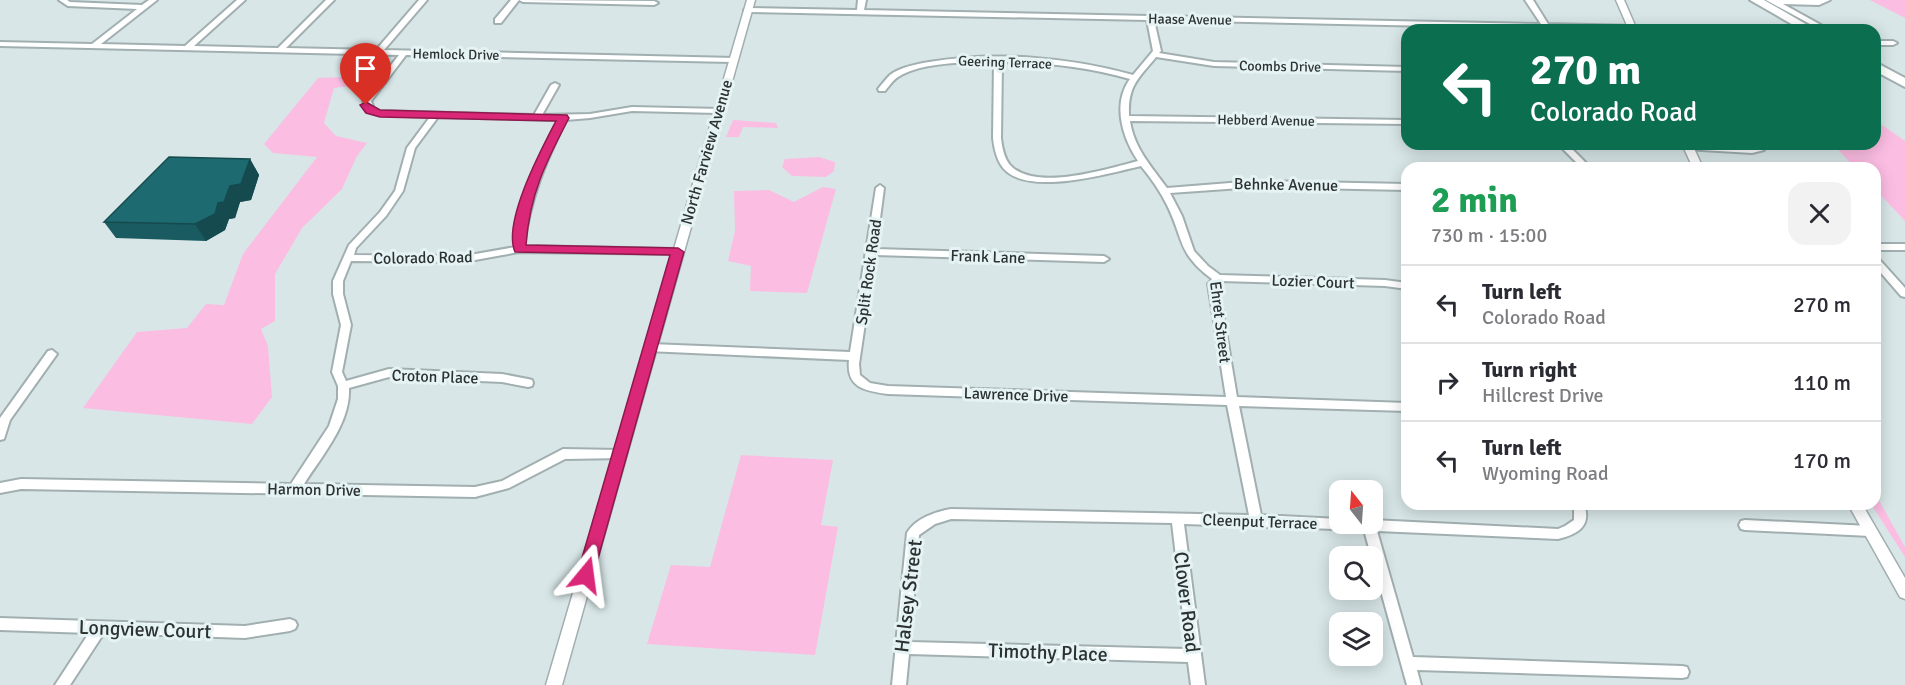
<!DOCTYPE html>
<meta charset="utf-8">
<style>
body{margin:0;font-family:Signika,sans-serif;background:#f2f2f3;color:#2b2b33;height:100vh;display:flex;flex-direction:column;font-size:22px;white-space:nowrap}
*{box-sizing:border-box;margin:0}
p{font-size:20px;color:#7c7c81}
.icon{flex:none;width:33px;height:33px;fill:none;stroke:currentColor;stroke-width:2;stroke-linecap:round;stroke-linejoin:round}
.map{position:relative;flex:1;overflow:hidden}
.details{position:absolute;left:1401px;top:162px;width:480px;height:348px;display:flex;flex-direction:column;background:#fff;border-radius:18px;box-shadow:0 3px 15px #0003}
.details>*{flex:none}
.top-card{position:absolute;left:1401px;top:24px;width:480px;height:126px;border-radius:18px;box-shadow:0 3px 15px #0003;background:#0b6e4f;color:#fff;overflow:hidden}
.needle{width:39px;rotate:343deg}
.fabs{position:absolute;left:1329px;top:480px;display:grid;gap:12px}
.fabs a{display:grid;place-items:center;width:54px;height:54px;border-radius:12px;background:#fff;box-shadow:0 3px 15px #0003;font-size:30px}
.pin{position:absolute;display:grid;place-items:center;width:51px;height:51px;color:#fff;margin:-62px -26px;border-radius:50% 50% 50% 0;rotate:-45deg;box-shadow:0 0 6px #0007}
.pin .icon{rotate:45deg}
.me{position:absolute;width:66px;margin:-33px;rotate:16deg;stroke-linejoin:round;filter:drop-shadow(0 0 4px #0008)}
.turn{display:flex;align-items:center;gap:21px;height:126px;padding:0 30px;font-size:27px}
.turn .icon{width:78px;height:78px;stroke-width:2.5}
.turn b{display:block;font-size:42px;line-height:51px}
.round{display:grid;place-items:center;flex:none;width:63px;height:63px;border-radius:18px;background:#f2f2f3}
.headline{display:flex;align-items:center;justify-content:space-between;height:102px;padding:0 30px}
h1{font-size:36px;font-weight:700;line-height:45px;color:#1e9e55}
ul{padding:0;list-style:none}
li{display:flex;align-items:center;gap:18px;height:78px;padding:0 30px;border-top:2px solid #e1e1e2}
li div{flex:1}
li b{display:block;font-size:22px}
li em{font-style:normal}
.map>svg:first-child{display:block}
</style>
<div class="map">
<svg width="1905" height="685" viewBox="0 0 1905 685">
<rect width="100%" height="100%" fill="#d8e6e7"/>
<!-- green -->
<path fill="#fcbde3" d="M1870,0H1905V18Z
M367,76L366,84L334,88L324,123L336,136L367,143L357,156L342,189L302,228L275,274V321L261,329L268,346L272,397L252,424L83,408L137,332L187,328L206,304L224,305L243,254L317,157L273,153L264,144L318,78Z
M733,120L776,123L778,128L743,127L739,137H726Z
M1875,120L1905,141V221L1875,189V168H1855L1833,144H1875Z
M819,157L835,162L834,171L826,177L792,176L782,167L785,159Z
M823,187L836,189L807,293L750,291L751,266L728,261L735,231L734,191L769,190L794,202Z
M741,455L833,460L821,525L838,527L815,655L647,644L671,565L710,567Z
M1875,493L1905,547V557L1871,504H1875Z"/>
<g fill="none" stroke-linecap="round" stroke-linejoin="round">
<defs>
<path id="minor" d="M59,0H67L70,2L142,5L149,0H157L101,44L185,46L237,0H245L194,46L278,48L326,0H334L286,48L376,50L419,0H427L384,50L735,58V62H732L406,55L371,101L374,109L380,111L534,115L551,85L555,83L559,85L542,115L590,114L632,107L721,109V113H718L632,111L590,118L566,120C545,163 530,199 524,246L678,249L683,252L681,254L519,252L464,262L351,261L343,281V294L351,325L342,372L346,381L389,369L502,374L528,379L532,380L533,383L532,386L528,387L502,382L389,377L349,388C351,423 321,457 304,484L475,487L502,481L563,449L620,450L624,452L626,455L624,458L565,459L509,488L475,497L21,489L0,493V483L21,479L291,484L329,426L338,399V386L332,372L341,325L333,294V281L349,245L380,212L395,191L407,148L430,117L380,115L366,111L363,101L399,55L0,46V42L92,44L137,9L68,6ZM438,117L558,120C536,164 521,198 515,247L464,256L354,255L356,248L386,216L403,191L415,148Z
M511,0H519L501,23H495V19Z
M519,0L654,1L658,3L654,5L523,2Z
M858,0H866L864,10L1541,24L1525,0H1533L1548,24L1635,26V30H1623L1154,20L1161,51L1159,53L1214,62L1407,67V71L1214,66L1156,57C1139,78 1128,85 1129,114V116L1407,120V124L1130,121C1134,148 1151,166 1167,188L1255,181L1407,184V190L1255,187L1170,193L1182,216L1194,251L1208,266L1220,275L1385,280L1407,283V289L1385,286L1221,281L1218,284L1237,397L1407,403V411L1239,406L1261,515L1340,519V524H1372V520L1558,529L1565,526L1574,520V510L1572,504H1584C1592,527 1577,534 1558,539L1377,531L1413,657L1682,666L1687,667L1689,672L1687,677L1682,678L1417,670L1421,685H1407L1364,530L1184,524L1205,685H1191L1188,662L909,654L906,685H892L907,533C916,518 935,512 951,509L1249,515L1227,405L888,394C865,391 846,388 849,360L647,351L646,348L651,344L850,352L876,188L880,185L884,188L876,249L1104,256L1109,259L1104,262L875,255L859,364L860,375L870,383L888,386L1226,397L1208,284L1212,279C1177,253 1184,239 1167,205C1160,191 1151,178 1141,166C1110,173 1022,199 1001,165C996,157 994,147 993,138L994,62C966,62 922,62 898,77C893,80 889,86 885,91H879L878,89C882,84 886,79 890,75C900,67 917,64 929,62C995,51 1069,57 1133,75L1153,51L1147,20L748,12L744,10L748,8L857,10ZM1002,62C1045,62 1088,67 1130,79C1112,104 1122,137 1138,161C1107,169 1035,192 1010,165C1004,158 1002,147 1001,138ZM951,519L1172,523L1187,649L910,642L919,535L935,524Z
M1766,0H1830L1819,5L1783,4L1830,30H1821Z
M1875,41H1893L1897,43L1893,45H1875Z
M1558,144H1567L1591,168H1582Z
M1688,144L1752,147L1757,146L1758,144H1766L1764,150L1752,153L1685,149L1684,147Z
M1875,244H1905V250H1875Z
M1875,257L1878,258L1905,288V297L1901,296L1875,266Z
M52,350L57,354L10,420L4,439L0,440V418L48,351Z
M1745,520L1870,526L1874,527L1876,531L1874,535L1870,536L1745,530L1741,529L1739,525L1741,521Z
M0,618L245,626L290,619L295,621L297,625L295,629L290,631L245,638L104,633L70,685H55L89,633L0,630Z"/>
<path id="tertiary" d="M747,0H755L562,685H546Z
M1616,0H1624L1637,30H1629Z
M1682,144H1692L1703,168H1693Z
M1848,504H1862L1905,578V599L1900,597Z"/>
<path id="primary" d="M1750,0H1764L1816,30H1802Z
M1875,62L1905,78V87L1875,71Z"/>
</defs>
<!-- minor casing -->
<use href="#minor" stroke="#a1afb0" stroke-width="4"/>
<!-- tertiary casing -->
<use href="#tertiary" stroke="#a1afb0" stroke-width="3"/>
<!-- primary casing -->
<use href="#primary" stroke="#a1afb0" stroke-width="4"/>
<!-- minor -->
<use href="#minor" fill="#fff" fill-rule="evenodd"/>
<!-- tertiary -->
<use href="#tertiary" fill="#fff" fill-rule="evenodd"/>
<!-- primary -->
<use href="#primary" fill="#fff" fill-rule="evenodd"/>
</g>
<!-- wall -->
<path fill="#1a5b61" d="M250,159L259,175L251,200L240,202L235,218L229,219L225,230L206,241L116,238L104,222Z"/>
<!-- shaded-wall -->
<path fill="#154a4f" d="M250,159L259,175L251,200L240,202L235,218L229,219L225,230L206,241L195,224L218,203Z"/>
<!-- building -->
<path fill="#1e6a71" stroke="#154a4f" stroke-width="1.5" d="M169,157L250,159L241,184L230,186L224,202L218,203L215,214L195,224L104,222Z"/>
<!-- route -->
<path fill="#db2777" stroke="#8e194d" stroke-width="1.5" d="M366,102L380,110L567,115L569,118C545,164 530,193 526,245L678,248L684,252L592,580L586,582L580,580L577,575L670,255L515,252C502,222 542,148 556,121L380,117L366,113L360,105Z"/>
<g text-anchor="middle" stroke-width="6" stroke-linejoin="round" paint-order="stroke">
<!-- far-street labels -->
<g font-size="14" fill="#2c3131" stroke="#e5f3f4">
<text transform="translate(1190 19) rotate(1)" y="5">Haase Avenue</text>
<text transform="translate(456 54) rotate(1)" y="5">Hemlock Drive</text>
<text transform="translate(1005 62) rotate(2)" y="5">Geering Terrace</text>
<text transform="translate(1280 66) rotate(1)" y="5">Coombs Drive</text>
<text transform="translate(1266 120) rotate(1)" y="5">Hebberd Avenue</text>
</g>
<!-- street labels -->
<g font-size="16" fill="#2c3131" stroke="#e5f3f4">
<text transform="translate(706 152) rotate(-74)" y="6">North Farview Avenue</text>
<text transform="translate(1286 184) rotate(1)" y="6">Behnke Avenue</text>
<text transform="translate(988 256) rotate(2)" y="6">Frank Lane</text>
<text transform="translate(423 257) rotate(-1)" y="6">Colorado Road</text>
<text transform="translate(868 272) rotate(-82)" y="6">Split Rock Road</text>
<text transform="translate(1313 281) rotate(2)" y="6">Lozier Court</text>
<text transform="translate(1221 322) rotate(83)" y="6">Ehret Street</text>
<text transform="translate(435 376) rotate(2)" y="6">Croton Place</text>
<text transform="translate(1016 394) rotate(2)" y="6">Lawrence Drive</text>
<text transform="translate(314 489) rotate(1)" y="6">Harmon Drive</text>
<text transform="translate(1260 521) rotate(2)" y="6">Cleenput Terrace</text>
</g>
<!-- near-street labels -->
<g font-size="20" fill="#2c3131" stroke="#e5f3f4">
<text transform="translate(908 596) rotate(-83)" y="7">Halsey Street</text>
<text transform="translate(1187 602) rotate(83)" y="7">Clover Road</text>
<text transform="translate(145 629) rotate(2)" y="7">Longview Court</text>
<text transform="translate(1048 652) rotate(2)" y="7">Timothy Place</text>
</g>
</g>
</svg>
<div class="fabs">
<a><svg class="needle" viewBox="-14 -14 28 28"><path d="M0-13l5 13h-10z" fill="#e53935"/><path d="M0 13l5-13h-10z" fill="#7c7c81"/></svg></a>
<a><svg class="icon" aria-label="search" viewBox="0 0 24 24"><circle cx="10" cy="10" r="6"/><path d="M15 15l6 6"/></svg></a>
<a><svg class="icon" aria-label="layers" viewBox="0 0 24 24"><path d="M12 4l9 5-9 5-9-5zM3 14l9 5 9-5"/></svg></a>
</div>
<div class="pin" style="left:366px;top:105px;background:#d93025"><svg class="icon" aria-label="arrive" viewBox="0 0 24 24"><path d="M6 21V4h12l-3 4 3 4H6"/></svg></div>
<svg class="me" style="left:586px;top:575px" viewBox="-20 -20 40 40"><path d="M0-17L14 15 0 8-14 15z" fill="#db2777" stroke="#fff" stroke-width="4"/></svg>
<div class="top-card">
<div class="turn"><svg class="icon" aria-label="left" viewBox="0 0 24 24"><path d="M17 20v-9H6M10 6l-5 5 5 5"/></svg><div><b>270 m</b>Colorado Road</div></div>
</div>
<section class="details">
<div class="headline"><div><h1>2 min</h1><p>730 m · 15:00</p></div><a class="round"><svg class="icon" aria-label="close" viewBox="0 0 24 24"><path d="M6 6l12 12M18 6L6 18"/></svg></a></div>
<ul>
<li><svg class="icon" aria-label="left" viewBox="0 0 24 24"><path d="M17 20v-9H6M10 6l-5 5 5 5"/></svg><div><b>Turn left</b><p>Colorado Road</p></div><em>270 m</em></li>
<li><svg class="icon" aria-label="right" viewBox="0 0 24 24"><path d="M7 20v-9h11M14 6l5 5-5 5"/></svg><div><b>Turn right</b><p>Hillcrest Drive</p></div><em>110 m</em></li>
<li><svg class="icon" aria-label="left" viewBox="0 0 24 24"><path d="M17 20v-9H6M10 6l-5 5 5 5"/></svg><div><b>Turn left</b><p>Wyoming Road</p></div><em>170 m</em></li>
</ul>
</section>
</div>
